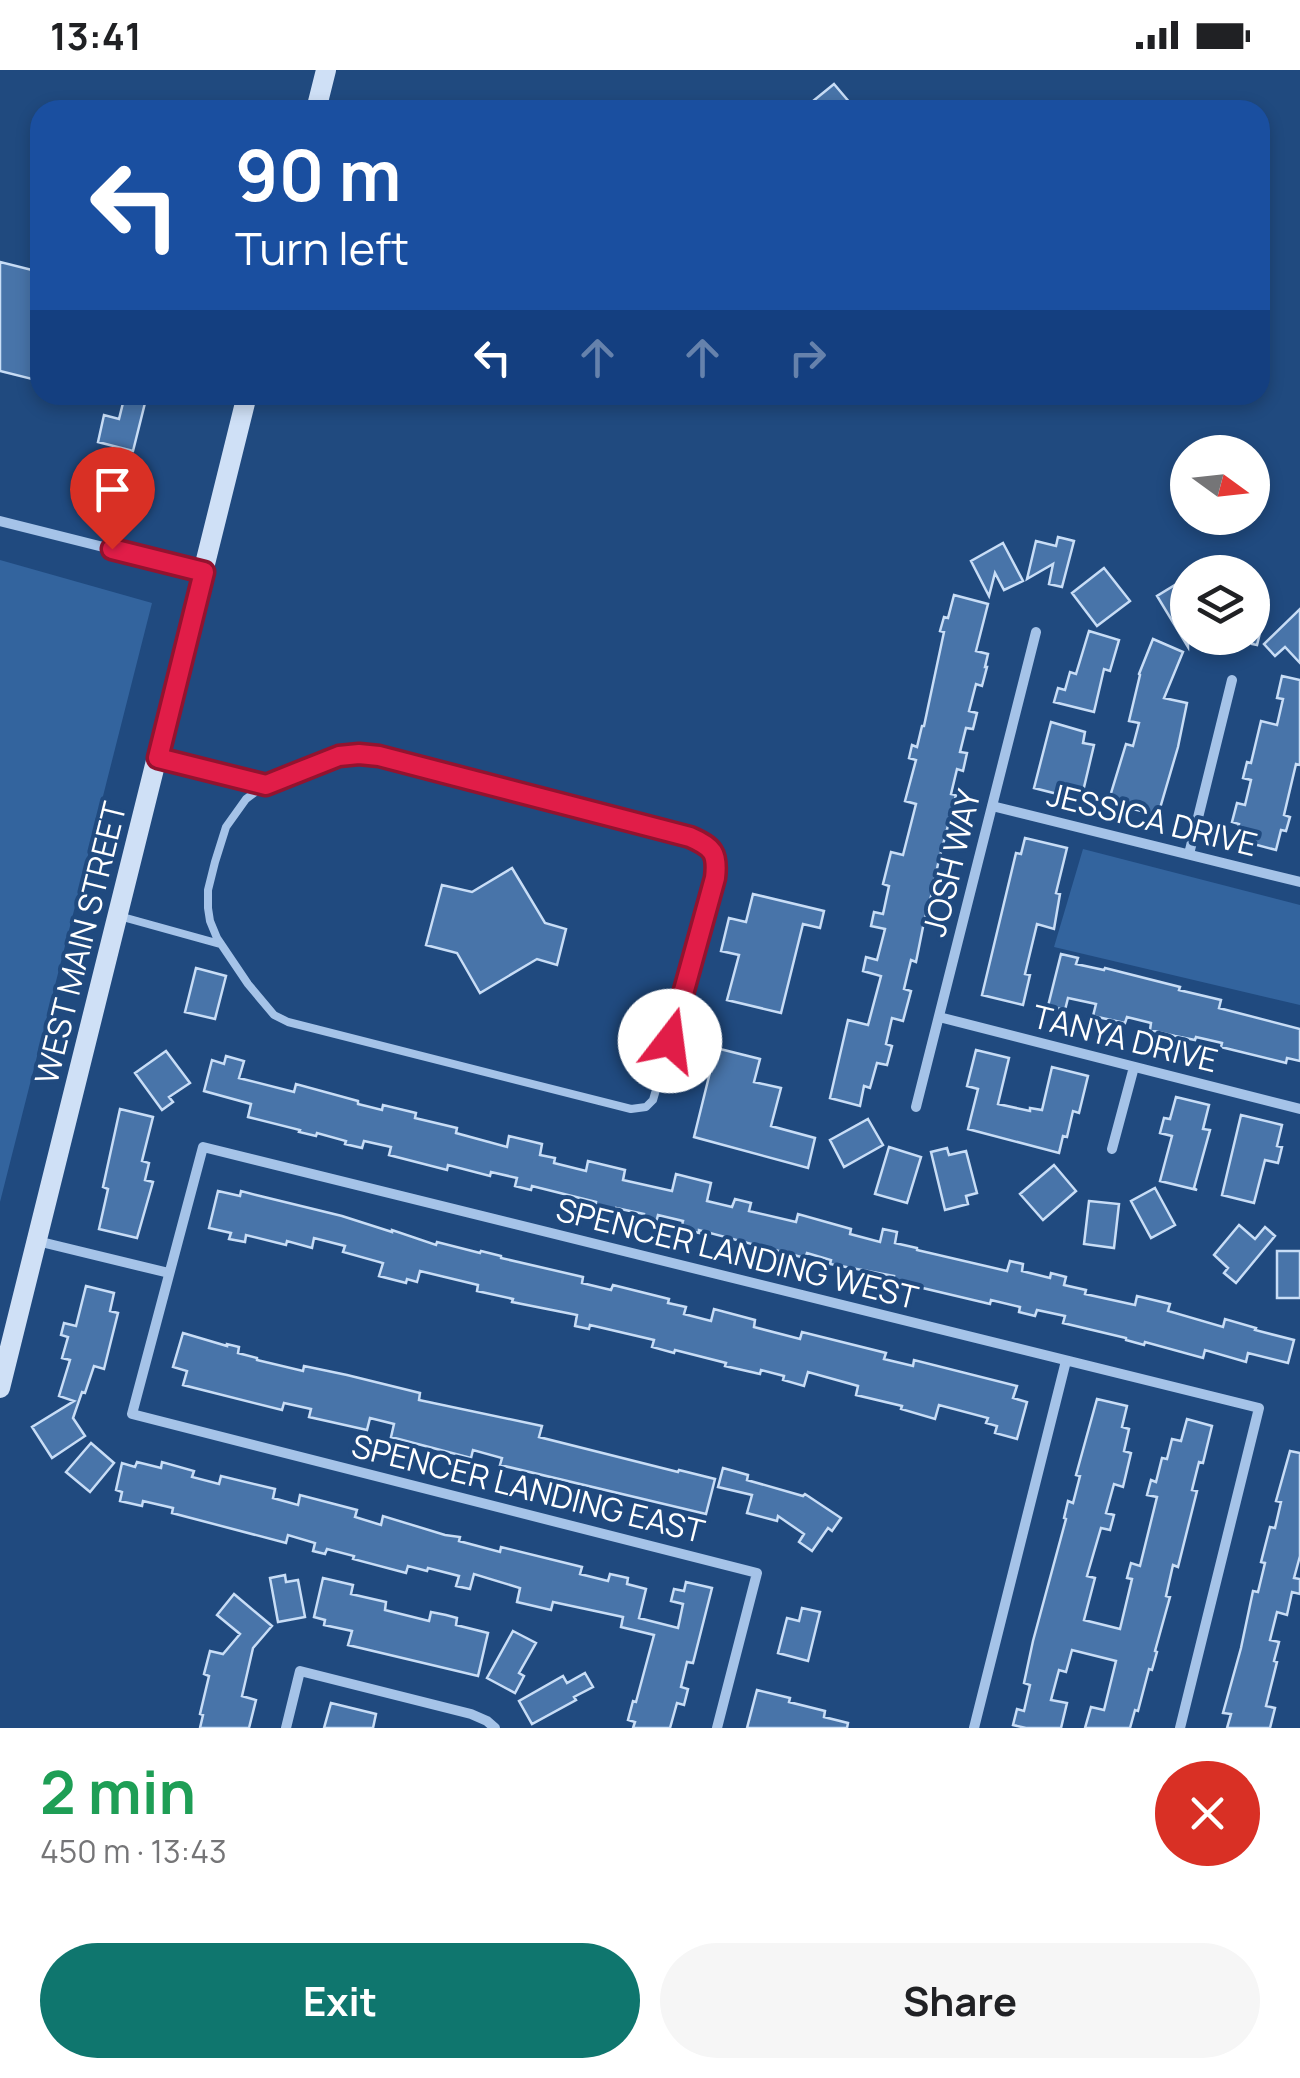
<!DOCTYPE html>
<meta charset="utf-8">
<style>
body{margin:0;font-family:Manrope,sans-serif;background:#f6f6f6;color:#202124;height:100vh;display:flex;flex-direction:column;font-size:38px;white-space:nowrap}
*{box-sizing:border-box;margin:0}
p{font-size:32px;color:#757577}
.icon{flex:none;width:55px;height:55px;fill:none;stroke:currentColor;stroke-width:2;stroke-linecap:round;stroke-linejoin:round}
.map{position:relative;height:1658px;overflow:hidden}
.details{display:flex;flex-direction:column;background:#fff;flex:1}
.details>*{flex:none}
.top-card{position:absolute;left:30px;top:30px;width:1240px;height:305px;border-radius:30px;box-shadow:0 5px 15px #0003;background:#1a4fa0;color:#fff;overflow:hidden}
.needle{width:65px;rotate:105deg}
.tools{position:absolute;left:1170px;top:365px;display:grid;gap:20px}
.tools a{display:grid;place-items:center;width:100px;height:100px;border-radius:50%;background:#fff;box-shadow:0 5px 15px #0003;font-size:50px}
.pin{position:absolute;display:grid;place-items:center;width:85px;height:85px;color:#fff;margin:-102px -42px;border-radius:50% 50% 50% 0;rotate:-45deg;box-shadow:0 0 10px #0007}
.pin .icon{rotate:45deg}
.me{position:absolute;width:110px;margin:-55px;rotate:15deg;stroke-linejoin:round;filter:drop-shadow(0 0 8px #0008)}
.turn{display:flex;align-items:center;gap:35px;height:210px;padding:0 40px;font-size:45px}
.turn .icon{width:130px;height:130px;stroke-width:2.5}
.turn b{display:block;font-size:70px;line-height:85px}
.lanes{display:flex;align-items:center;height:95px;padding:0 40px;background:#0003;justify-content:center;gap:50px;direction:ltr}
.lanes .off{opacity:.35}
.round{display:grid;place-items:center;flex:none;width:105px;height:105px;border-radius:52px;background:#f6f6f6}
.overview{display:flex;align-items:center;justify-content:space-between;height:170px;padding:0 40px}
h1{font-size:60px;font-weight:700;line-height:75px;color:#1e9e55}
.button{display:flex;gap:20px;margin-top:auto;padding:20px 40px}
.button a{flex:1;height:115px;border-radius:60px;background:#0f766e;color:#fff;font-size:40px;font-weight:700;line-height:115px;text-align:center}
.button a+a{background:#f6f6f6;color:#202124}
.status{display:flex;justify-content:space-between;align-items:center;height:70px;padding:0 50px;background:#fff;direction:ltr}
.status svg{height:28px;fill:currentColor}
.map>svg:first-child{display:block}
</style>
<div class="status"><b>13:41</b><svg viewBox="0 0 49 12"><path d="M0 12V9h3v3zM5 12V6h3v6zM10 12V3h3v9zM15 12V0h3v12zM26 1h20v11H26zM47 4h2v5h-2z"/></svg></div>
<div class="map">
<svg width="1300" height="1658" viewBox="0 0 1300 1658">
<rect width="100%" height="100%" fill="#204a7f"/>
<!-- green -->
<path fill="#33649e" d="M0,490L152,533L0,1132Z
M1083,779L1300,835V935L1054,877Z"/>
<!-- building -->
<path fill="#4874a9" stroke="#c8ddf6" stroke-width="2.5" d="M834,14L856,40H802Z
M0,192L40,202V311L0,301Z
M125,325H147L133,381L98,372L104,345L119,349Z
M1058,467L1074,471L1062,517L1049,514L1053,494L1027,509L1036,471L1056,476Z
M1003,473L1023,511L1004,520L995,503L989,526L971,491Z
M1104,498L1130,531L1097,556L1072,523Z
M1188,507V577L1157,526Z
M954,525L988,534L976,581L988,584L985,597H987L982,616L976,614L969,641L977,643L973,659L966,658L960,682L967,683L963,701L957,699L951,724L956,725L938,794L935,808H936L924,852L916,892L911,890L904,919L911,921L903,951L892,948L886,974L892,976L887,995L877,993L870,1018L864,1016L860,1036L830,1028L848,950L868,955L881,906L863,901L866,887L877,890L885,859L871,856L874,842L883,844L889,816L883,814L891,782L903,785L916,734L905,731L916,690L909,688L912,675L917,677L922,656H924L944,562L940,561L944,547L948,548Z
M1252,526L1268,530L1257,575L1252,574Z
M1300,539V593L1285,577L1275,586L1264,574Z
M1089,561L1119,570L1110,601L1104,599L1094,642L1054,632L1058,618L1065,620L1070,602L1076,604Z
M1153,569L1183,582L1164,628L1187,633L1178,677L1158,745L1108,733L1126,674L1133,676L1139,653L1129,651L1140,605L1139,604Z
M1282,606L1300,610V695L1296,694L1284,745L1290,747L1286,761L1281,760L1276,780L1235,769L1239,754L1232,752L1237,733L1245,735L1251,710L1243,708L1247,692L1251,693L1261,651L1277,655L1283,629L1277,628Z
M1051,652L1085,662L1083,673L1094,675L1081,730L1034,718Z
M1025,768L1067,778L1056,823L1060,824L1054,859L1037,854L1025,904L1030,905L1023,935L982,925L1016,783L1021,784Z
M512,798L545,853L566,859L557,895L537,889L480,923L457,883L426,875L442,815L472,822Z
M753,824L824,841L820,858L803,854L781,943L727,930L739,885L721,881L729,848L746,852Z
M1061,884L1078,888L1076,894L1104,900L1105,898L1180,917L1179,920L1221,930L1219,938L1300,959V991L1287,988L1286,993L1221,977L1222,973L1196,967L1195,970L1175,966L1150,960L1151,953L1127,947L1125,953L1093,946L1096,934L1068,928L1065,940L1048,936Z
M196,898L226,906L215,949L185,942Z
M716,978L760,989L754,1012L781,1018L771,1056L815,1068L808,1098L694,1067Z
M976,980L1009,988L998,1034L1030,1041V1038L1042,1040L1052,997L1088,1006L1079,1043L1073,1041L1067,1067L1063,1066L1059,1083L968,1059L978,1019L967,1016Z
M166,981L190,1013L169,1027L173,1032L162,1040L135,1003Z
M226,986L244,991L239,1008L294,1022L296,1014L358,1031V1034L382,1040L383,1035L416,1043L415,1048L457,1058L456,1063L507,1077L509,1066L542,1074L540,1085L555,1088L554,1093L586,1101L588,1091L625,1100L623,1110L672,1121L676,1104L711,1113L707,1131L732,1137L735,1129L751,1133L749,1141L796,1152L798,1144L851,1159L850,1164L880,1172L883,1159L897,1162L895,1173L917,1178V1180L1007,1201L1010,1191L1023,1194L1022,1201L1050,1208L1051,1203L1066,1207L1064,1215L1086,1220L1085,1224L1135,1235L1137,1226L1170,1234L1168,1241L1223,1257L1225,1249L1256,1258L1255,1260L1294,1270L1288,1293L1248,1283L1246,1292L1205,1280L1203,1288L1145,1272L1144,1275L1126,1270V1268L1063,1253L1065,1246L1037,1240L1035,1246L1019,1242L1020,1237L991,1230L990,1234L893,1211L894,1206L830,1194L831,1190L807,1183L805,1188L699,1160V1163L681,1159L683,1151L658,1145L656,1153L643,1150L644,1144L616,1138L615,1141L595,1137L596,1132L532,1116L531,1120L515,1116L517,1108L491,1102L490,1106L448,1095L447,1100L389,1085L391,1077L364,1071L362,1078L345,1074L346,1071L317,1063L316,1066L299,1062L300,1060L248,1047L251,1034L204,1021L212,990L224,994Z
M1176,1027L1209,1035L1203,1059L1210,1060L1194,1118L1197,1120L1160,1111L1172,1066L1160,1063L1164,1048L1170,1049Z
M120,1039L153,1047L142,1091L149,1093L145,1110L153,1112L137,1168L99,1159L108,1119L103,1117Z
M1241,1045L1282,1055L1277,1076L1282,1077L1278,1093L1265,1090L1254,1133L1222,1125Z
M868,1049L883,1075L844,1097L830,1070Z
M889,1077L921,1087L907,1133L875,1124Z
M947,1078L949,1085L966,1081L977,1123L966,1126L968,1134L945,1140L931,1082Z
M1054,1095L1076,1121L1043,1150L1020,1124Z
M1155,1118L1175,1155L1151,1168L1131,1131Z
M218,1121L240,1126L241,1121L256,1125L342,1146L392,1162V1160L436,1175L437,1172L480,1183L481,1181L501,1186V1188L583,1207L582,1213L611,1220L613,1215L669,1229L668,1233L686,1237L684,1244L711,1251L714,1239L755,1250L754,1257L800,1269L802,1262L886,1283L884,1289L913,1296L914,1290L1017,1316L1013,1328L1027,1332L1017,1369L995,1363L997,1356L986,1353L988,1348L939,1335L935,1349L901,1339L902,1336L856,1325L858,1316L808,1302L804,1316L783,1310L784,1306L761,1300L760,1304L725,1296L726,1293L675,1280L674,1283L652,1277L654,1270L590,1255L589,1259L575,1256L577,1245L512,1232L513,1229L477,1221L478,1215L420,1201L417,1212L407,1209L406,1213L379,1206L383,1193L343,1182L345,1176L314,1168L312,1178L287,1171L286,1175L246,1165L245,1172L229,1169L231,1163L209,1158Z
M1089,1131L1119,1134L1114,1178L1084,1174Z
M1239,1155L1255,1169L1265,1157L1275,1166L1236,1213L1224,1203L1228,1198L1214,1185Z
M1277,1181H1300V1228H1277Z
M86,1216L114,1223L110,1241L118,1243L104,1299L94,1296L85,1323L82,1322L73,1348L85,1366L52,1388L32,1357L74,1331L59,1326L70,1290L62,1288L68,1267L61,1265L64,1253L76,1256Z
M183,1263L227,1276V1274L239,1277L238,1283L257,1288V1290L303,1301L304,1296L347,1305L420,1323L419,1330L542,1356L539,1367L678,1402L679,1400L715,1409L706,1444L500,1395L502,1388L473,1380L471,1388L391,1367L394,1354L370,1348L367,1360L309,1347L311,1339L284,1333L282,1340L183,1315L187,1301L173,1297Z
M1097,1329L1127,1336L1122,1357L1129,1359L1124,1381L1131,1383L1123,1417L1114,1414L1106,1443L1114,1445L1110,1460L1101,1458L1087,1506L1095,1508L1084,1550L1120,1559L1132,1509L1127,1508L1131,1493L1140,1496L1157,1427L1147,1425L1151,1410L1156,1412L1162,1388L1167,1389L1172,1369L1181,1371L1187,1349L1212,1356L1203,1393L1199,1392L1192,1420L1197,1421L1178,1497L1173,1495L1166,1526L1170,1527L1155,1581L1157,1582L1152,1600L1149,1599L1138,1641L1135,1640L1130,1658H1085L1091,1637L1104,1640L1116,1591L1072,1580L1066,1602L1059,1600L1051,1630L1067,1633L1061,1658H1026L1013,1655L1017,1639L1024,1641L1030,1615L1024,1613L1033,1571L1066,1449L1064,1448L1068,1431L1073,1433L1080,1406L1076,1405Z
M91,1373L114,1393L90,1422L66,1402Z
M1290,1381L1300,1383V1486L1294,1508L1300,1509V1524L1292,1522L1287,1545L1277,1542L1270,1570L1279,1572L1274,1591L1277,1592L1266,1636L1275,1638L1270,1658H1227L1231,1644L1223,1643L1241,1578L1253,1521L1258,1522L1265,1493L1261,1492L1270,1457L1275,1458L1281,1432L1276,1431Z
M137,1392L161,1398L162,1392L194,1401L192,1407L219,1414L221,1406L275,1419L273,1428L298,1435L300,1425L357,1440L355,1447L381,1455L383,1446L445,1465L460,1467L459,1471L500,1482L501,1477L582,1497L580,1504L608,1511L610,1504L628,1508L627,1514L646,1519L639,1548L678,1558L683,1534L671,1531L674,1519L684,1521L686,1512L712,1518L693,1593L687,1592L681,1617L688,1619L684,1635L677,1633L670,1658H633L635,1652L628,1650L633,1631L636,1632L654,1565L621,1557L623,1547L553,1532L551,1540L517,1532L520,1518L474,1504L470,1519L456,1516L459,1506L428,1498L427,1501L408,1496L406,1503L353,1489L354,1486L327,1479L325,1484L313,1481L315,1473L288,1465L286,1473L172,1443L173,1438L143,1431L142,1436L120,1431L122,1422L116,1420L122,1393L135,1397Z
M723,1398L748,1405L747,1410L803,1426L805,1424L841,1448L832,1461L828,1458L812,1481L799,1472L804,1464L778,1446L777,1451L747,1443L752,1425L718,1417Z
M285,1505L286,1512L298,1510L305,1547L278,1552L270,1508Z
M323,1508L353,1515L351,1524L386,1532L385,1540L429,1551L431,1542L446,1545L457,1548L456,1555L488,1563L478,1606L348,1575L352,1561L324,1555L325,1550L314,1547Z
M234,1524L272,1556L253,1578L242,1626L256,1630L249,1658H200L203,1645L200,1644L209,1606L204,1604L210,1581L223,1584L240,1564L217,1545Z
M802,1538L820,1542L808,1591L778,1583L787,1548L799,1551Z
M513,1561L536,1573L519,1603L524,1606L515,1623L487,1608Z
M585,1603L593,1617L574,1627L576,1630L532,1654L519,1631L563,1606L567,1613Z
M757,1620L790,1628L789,1632L825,1641L824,1647L848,1653L847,1658H747Z
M331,1633L376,1644L373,1658H324Z"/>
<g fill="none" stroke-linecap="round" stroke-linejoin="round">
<!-- service -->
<path stroke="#a5c3e8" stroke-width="8" d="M320,32L355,40
M158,688L265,715
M119,846L220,874
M668,979L653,1030L646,1037L631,1039L288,952L274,945L248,914L217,868L210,851L208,838V820L215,792L226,757L246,729L265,715L339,686L359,683L379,686L690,767L704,773C716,784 717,792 715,808L670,971"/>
<!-- minor -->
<path stroke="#a5c3e8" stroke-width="10" d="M0,451L203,502
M992,736L1300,812
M1189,784L1232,610
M939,947L1300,1039
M916,1037L1036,562
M1112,1079L1134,997
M37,1171L169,1203
M286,1658L300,1601L471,1644L487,1651L495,1658
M717,1658L757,1503L132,1344L203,1077L1259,1338L1180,1658
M974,1658L1066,1291"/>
<!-- secondary -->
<path stroke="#cfe0f6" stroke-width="20" d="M316,40L326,0
M0,1318L247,325"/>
</g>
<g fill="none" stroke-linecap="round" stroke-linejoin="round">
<defs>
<path id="route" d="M112,479L204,502L158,688L266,715L339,686L359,684L379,686L690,767C713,777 718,783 715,808L670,971"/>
</defs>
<!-- route casing -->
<use href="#route" stroke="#92132f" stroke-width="25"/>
<!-- route -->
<use href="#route" stroke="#e11d48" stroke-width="18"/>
</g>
<g text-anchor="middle" stroke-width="8" stroke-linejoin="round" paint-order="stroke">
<!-- street labels -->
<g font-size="32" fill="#fff" stroke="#204a7f">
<text transform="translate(1152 750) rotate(14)" y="11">JESSICA DRIVE</text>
<text transform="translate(952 793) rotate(-76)" y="11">JOSH WAY</text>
<text transform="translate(81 873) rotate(-76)" y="11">WEST MAIN STREET</text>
<text transform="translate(1125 969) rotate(14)" y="11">TANYA DRIVE</text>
<text transform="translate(737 1184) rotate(14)" y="11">SPENCER LANDING WEST</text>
<text transform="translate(528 1419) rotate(14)" y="11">SPENCER LANDING EAST</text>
</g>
</g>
</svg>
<div class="tools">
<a><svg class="needle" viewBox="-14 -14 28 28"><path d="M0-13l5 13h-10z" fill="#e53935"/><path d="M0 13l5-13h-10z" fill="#757577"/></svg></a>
<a><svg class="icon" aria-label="layers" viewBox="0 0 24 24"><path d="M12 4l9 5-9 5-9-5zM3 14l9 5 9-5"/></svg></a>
</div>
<div class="pin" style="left:112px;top:479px;background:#d93025"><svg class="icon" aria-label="arrive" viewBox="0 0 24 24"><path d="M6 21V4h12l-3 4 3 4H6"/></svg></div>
<svg class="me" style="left:670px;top:971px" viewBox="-20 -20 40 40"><circle r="19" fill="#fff"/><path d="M0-13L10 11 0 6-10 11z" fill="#e11d48"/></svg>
<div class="top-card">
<div class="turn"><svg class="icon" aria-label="left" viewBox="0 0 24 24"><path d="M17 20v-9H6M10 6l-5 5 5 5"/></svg><div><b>90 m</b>Turn left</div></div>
<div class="lanes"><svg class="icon" aria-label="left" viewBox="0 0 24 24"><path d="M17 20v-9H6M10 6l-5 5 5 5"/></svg><svg class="icon off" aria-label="ahead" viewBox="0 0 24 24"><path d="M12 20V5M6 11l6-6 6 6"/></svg><svg class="icon off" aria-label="ahead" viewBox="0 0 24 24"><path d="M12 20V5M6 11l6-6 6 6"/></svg><svg class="icon off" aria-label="right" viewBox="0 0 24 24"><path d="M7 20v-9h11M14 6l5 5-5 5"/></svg></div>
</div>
</div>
<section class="details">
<div class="overview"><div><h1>2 min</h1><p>450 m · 13:43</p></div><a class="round" style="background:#d93025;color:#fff"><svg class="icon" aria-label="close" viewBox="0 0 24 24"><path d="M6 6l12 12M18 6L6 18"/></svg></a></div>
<div class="button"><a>Exit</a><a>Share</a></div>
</section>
